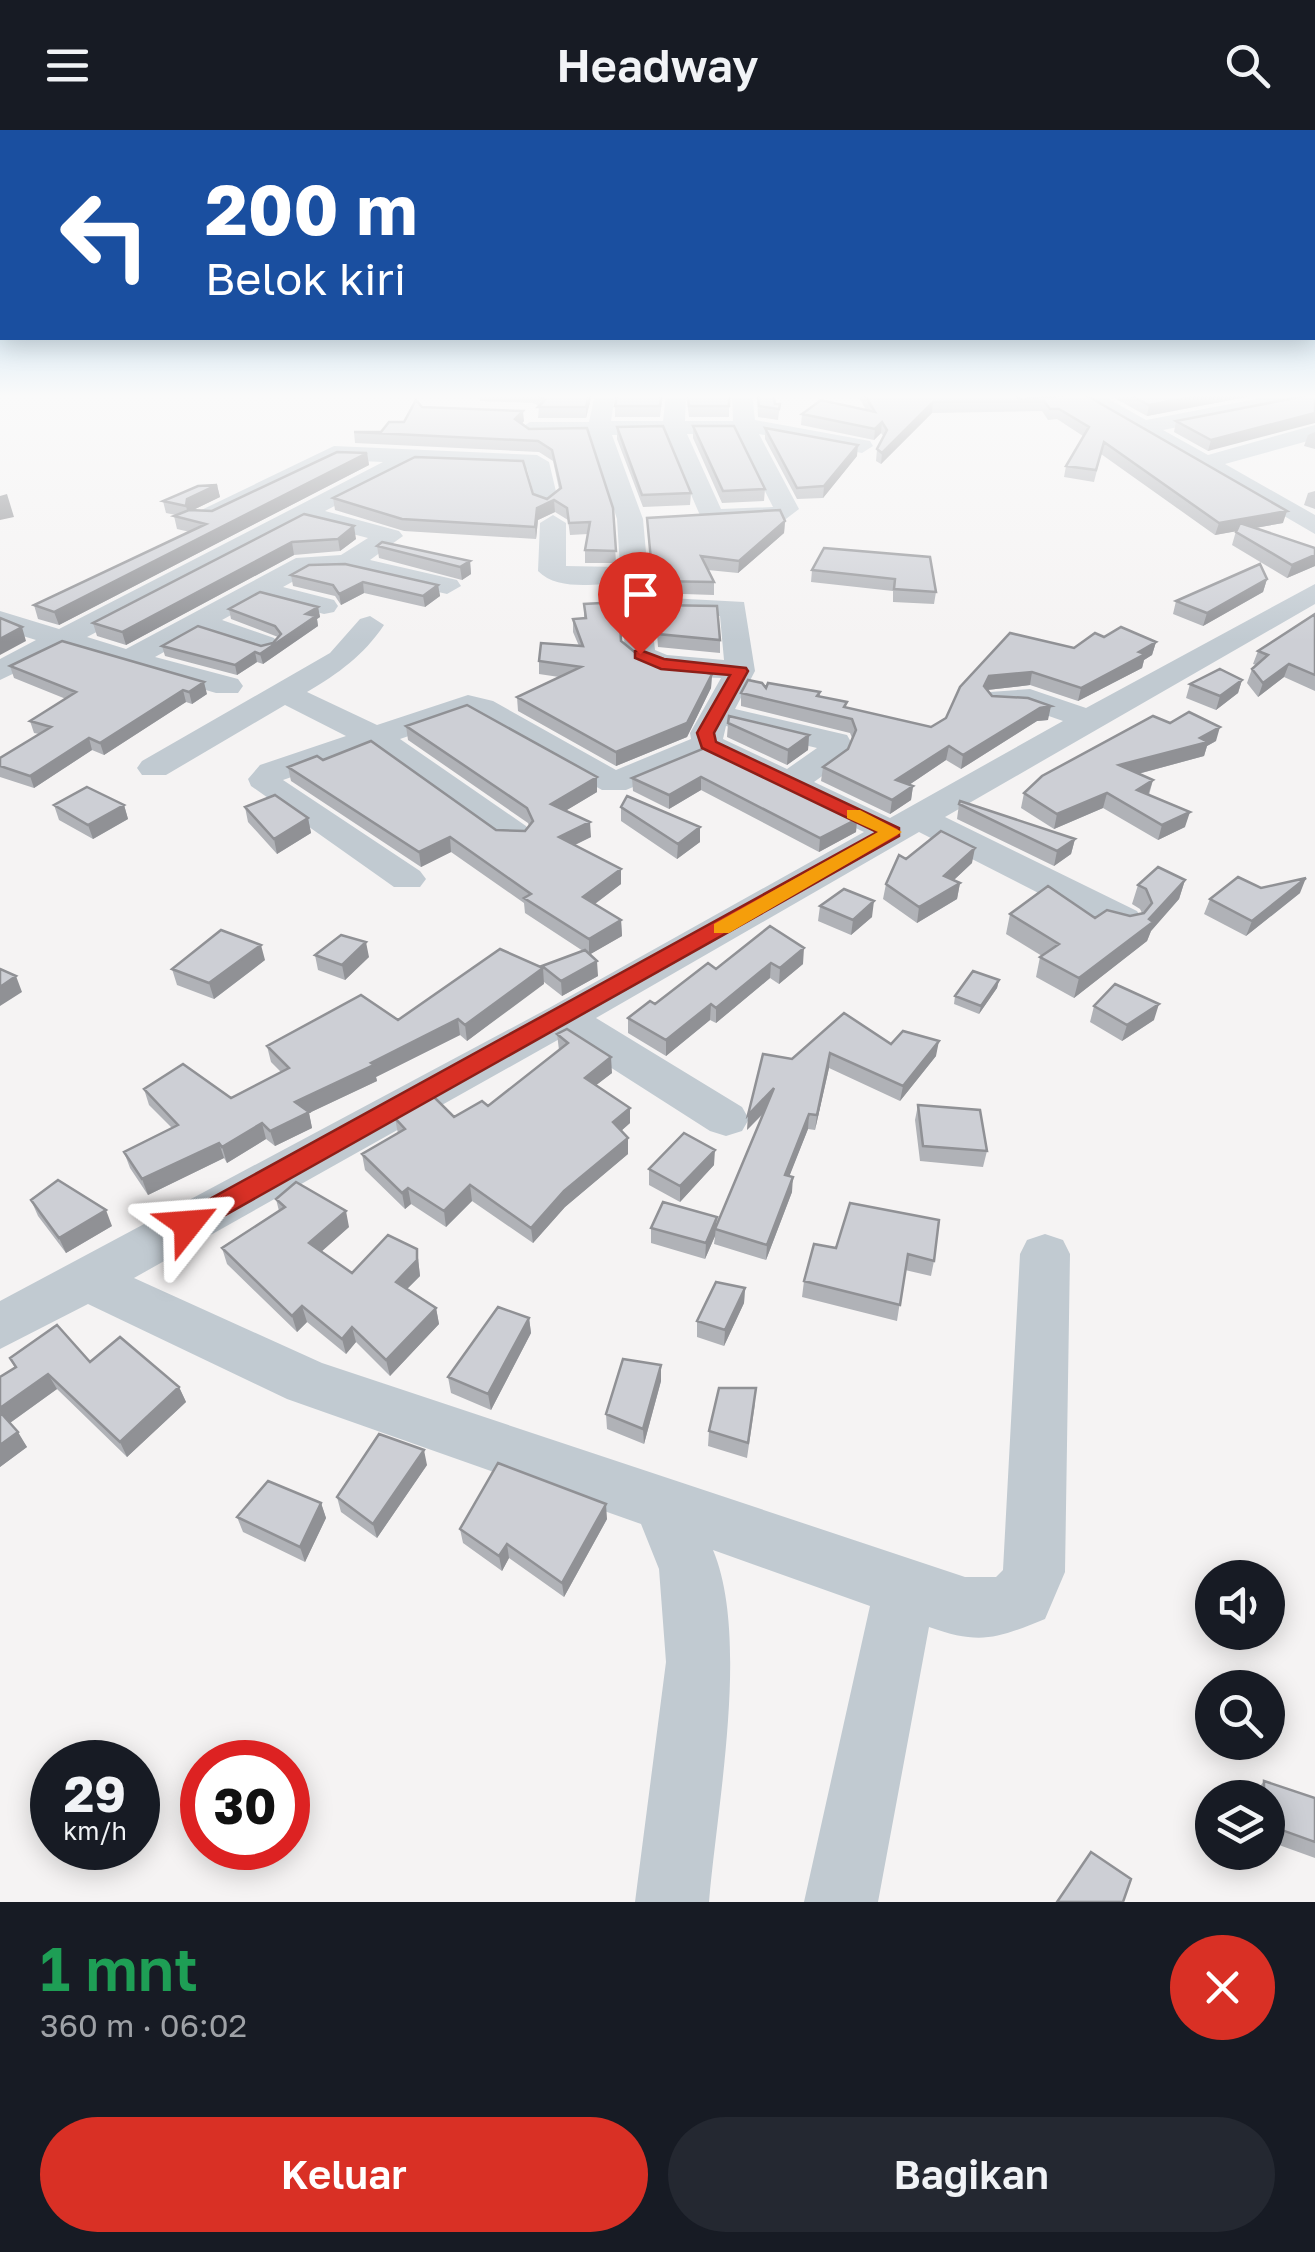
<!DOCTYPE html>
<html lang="id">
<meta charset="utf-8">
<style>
body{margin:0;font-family:"Golos Text",sans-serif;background:#242831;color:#f1f3f6;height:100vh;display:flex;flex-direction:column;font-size:38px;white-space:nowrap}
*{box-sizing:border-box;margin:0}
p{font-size:32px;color:#9ea1a6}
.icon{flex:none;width:55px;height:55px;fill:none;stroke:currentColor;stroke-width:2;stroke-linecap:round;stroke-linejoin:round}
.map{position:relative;height:1772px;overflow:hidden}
.side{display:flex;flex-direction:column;background:#171b24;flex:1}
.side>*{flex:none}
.hud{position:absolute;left:0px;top:0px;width:1315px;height:210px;box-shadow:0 5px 25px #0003;background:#1a4fa0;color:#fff;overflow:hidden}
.tools{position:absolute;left:1195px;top:1430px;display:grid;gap:20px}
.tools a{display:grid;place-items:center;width:90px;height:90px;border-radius:50%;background:#171b24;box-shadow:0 5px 25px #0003;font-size:50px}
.speed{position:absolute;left:30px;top:1610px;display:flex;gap:20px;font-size:50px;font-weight:700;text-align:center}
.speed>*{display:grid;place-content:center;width:130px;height:130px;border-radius:50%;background:#171b24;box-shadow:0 5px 25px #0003;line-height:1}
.speed small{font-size:25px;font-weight:400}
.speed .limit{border:15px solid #d22;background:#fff;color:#111}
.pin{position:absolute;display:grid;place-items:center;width:85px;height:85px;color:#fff;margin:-102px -42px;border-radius:50% 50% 50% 0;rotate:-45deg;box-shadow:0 0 10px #0007}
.pin .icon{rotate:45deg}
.me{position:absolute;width:110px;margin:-55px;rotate:62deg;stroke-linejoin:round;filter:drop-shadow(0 0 8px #0008)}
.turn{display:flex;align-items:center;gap:35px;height:210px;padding:0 40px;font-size:45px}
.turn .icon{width:130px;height:130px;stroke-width:2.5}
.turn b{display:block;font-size:70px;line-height:85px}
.round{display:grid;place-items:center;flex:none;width:105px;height:105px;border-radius:52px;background:#242831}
.summary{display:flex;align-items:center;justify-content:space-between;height:170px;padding:0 40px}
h1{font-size:60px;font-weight:600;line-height:75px;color:#1e9e55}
.action{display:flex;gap:20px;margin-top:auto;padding:20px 40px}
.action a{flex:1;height:115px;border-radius:60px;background:#d93025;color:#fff;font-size:40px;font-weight:600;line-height:115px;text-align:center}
.action a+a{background:#242831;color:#f1f3f6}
header{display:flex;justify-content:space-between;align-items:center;height:130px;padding:0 40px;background:#171b24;font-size:45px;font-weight:600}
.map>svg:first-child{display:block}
</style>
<header><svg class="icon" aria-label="menu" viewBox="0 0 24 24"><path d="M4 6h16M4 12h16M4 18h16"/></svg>Headway<svg class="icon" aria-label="search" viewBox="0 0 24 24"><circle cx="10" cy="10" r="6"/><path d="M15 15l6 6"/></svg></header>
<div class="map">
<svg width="1315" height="1772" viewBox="0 0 1315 1772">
<rect width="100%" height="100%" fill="#f5f3f3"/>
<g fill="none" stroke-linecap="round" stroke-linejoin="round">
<!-- minor -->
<path fill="#c1cad1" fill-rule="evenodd" d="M595,264H615L611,291H663L666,264H686L685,291H733L732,264H752L755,290L870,311L873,316L862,323L759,304L799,379L782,392L702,390L665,304L612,305L643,389L650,467L744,472L755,541L735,579L847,605L851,612L843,631L814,652L890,688L1063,591L1026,578L990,576L985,569L990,562L1030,559L1086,578L1315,454V474L945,687L1137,781L1143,790L1137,799L1123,802L1109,799L919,702L596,888L742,977L749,989L742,1001L726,1006L710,1001L563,907L134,1148L322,1233L965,1447H996L1003,1440L1020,1124L1027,1110L1045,1104L1063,1110L1070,1124L1065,1442L1045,1489C996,1509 980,1515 929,1497L878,1772H804L870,1476L713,1420C750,1508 717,1675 709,1772H635L666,1532L659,1439L641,1394L287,1269L88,1174L0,1219V1171L549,878L864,702L707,626L626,660H602L470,585L400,609L526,696L531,704L526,712H500L371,619L283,650L420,741L426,749L420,757H394L251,656L248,649L260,635L346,606L285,575L166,645H142L137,638L142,631L330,523L360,489L370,486L384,495C363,526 339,543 307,562L377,595L468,565L493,571L616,640L691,609L690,603L721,548C691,546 645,550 625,524L621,453C596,454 557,461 538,441L540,393L553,385L566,393V436L620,437L617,389L590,305L530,306L519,299L530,292H589ZM687,304H736L773,377L721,379ZM651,484L720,486L724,530L667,525L655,520ZM726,596L817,618L787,639L723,609Z
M1075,264H1100L1146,290L1282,264H1315V270L1163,300L1208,325L1315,295V309L1225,334L1315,385V404Z
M334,316L537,325L549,332L558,370L546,377L537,375L527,339L415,334L325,381L399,401L403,406L370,430L457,450L461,456L447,464L347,441L310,442L283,457L334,470L338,476L334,482L324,484L262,468L222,490L274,508L279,514L274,520L264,523L200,502L155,527L238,549L243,556L238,563H216L65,519L0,550V529L36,510L0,499V481L59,499L383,332L338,330L213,390H195L191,385ZM306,392L368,408L341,425L296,428L126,519L87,507Z"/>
</g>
<!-- wall -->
<path fill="#b0b2b7" d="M480,264H592L586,288H538L539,276L533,273L480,271Z
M663,264L660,287H615V276Z
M686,264H729V287H689Z
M757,264L775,274H780L778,290L758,287Z
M857,264H1013L1020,269L1075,264L1283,393L1255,398L1315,418V436L1287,448L1232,415L1236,401L1215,405L1101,324L1094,352L1064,347L1066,336L1083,306L1057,289L1048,290L1042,281L932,283L881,334L876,331L877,319L884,307L881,303L874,310L801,295L802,284L866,280Z
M1107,264H1262L1147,286Z
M1315,264L1208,321L1174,302L1176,291Z
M422,277L524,291L522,294L529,299L613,378L616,433H585V420L588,404L570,405L568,390L555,382L538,390L536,409L404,401L335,380L333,368L533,364L547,369L559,359L553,331L539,322L355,313L354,302H381L404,292Z
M693,296L765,359L764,371L722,373L693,308Z
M617,297L691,363L690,375L643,377L617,309Z
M765,298L857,326L823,368L797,369L765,309Z
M1315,302V319L1304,316L1308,305Z
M367,323L369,335L59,495L38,489L34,475L190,402L177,399L174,386L176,385L166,383L163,371L217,355L220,367L193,380L212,381Z
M1315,361V379L1304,375L1308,363Z
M304,384L356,409L340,421L294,425L126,515L97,506L93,493Z
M647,388L785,391L784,403L738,443L708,440L714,452V465L653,463Z
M377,416L470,431L471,444L462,450L379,428Z
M824,418L936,462L934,474L893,472V461L811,452L812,440Z
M291,445L438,455L440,466L425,477L364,463L341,475L335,466L293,456Z
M1267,449L1263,462L1203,496L1173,484L1176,471Z
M584,474L621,511L642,528L712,544L711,558L687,607L616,636L518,581L517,567L559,547L539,544V531L579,516L573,502V489L584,488Z
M655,475L720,510V523L658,517Z
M318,477L320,487L317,489L318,496L263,534L257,532L237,545L165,526L162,516H261L273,513L278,507L231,489L229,479Z
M1315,484V561L1284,547L1258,567L1247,553L1252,539L1256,535L1253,534L1258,521Z
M1104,507L1156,512L1152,525L1144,530L1142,538L1078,571L1030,555L987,560L992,566L1048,590L1037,591L961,639L946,630L909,655L913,656L911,670L890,684L821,651L823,637L848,619L852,608L850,603L741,576V563L766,558L820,562V566L846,577L931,597L946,588L960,557Z
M62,511L207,564L192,574L186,572L104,625L92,620L34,658L0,647V628L39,604L34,603L30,591L66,569L14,548L10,536Z
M1242,550L1238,563L1216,580L1186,568L1190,554Z
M728,593L809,605L808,620L787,635L727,607Z
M406,596L597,662L565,681L591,707L575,715L621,754L595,774L621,790L622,806L590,824L598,846L562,866L544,852L467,911L460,905L376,947L377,951L309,983L312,998L275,1016L266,1009L227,1033L224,1028L148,1065L130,1038L124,1022L172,998L149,975L144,959L231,968L281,942L271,932L267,916L398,890L542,838L583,821L525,783L524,773L451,722L421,737L291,651L288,637L323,630L496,700L525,701L529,696L528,693L408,610Z
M1216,611L1207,616L1204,626L1138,644L1153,650L1149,665L1185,697L1158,710L1103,678L1054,699L1021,678L1024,663Z
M707,617L857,689L856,702L819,722L701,660L669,679L633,661L632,648Z
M959,674L1075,709L1071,724L1054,736L957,689Z
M54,675H124L128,689L93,709L59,690Z
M245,677L308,688L311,703L277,724L248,692Z
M621,677L700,712L677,729L621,691Z
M906,729L972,733L954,750L960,753L957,769L917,793L883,769L886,754Z
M1185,750L1179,769L1151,801L1147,811L1074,868L1036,847L1040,827L1042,826L1006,804L1010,784L1095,788L1130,786L1142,783L1140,779L1132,774L1138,755Z
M1261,758L1300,763L1246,806L1204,784L1210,769Z
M820,776L872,787L851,805L818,791Z
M770,796L803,834L779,854L770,848L716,893L710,890L666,926L628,903V888L655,874L716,839Z
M315,825L369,827L345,850L318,840Z
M265,830L214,869L177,855L172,839Z
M999,850L997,858L979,884L954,874L955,866Z
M1094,876L1154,890L1122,911L1090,892Z
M557,904L612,943L596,955L630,978V993L621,1001L628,1008V1024L565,1077L533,1113L472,1071L446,1097L411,1074L405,1079L365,1040L362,1024L398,1004L395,988L454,987L488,976L559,920Z
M891,914L936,926L900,971L829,938L815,1000L808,999L789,1046L792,1062L766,1130L714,1114L715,1106L705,1129L651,1113V1098L717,1095L764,983L747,1000L792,929Z
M918,975L987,1021L983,1037L920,1031L915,990Z
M714,1035L680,1072L649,1055V1039Z
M276,1069L349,1097L321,1122L352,1143L417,1119L420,1146L407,1159L436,1178L439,1194L390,1246L356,1212L346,1224L307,1192L297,1202L227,1134L222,1118L279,1081Z
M31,1070L112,1096L66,1123L38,1086Z
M850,1073L934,1131L931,1146L905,1140L897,1191L802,1167L804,1151L836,1118Z
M745,1158L744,1173L724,1216L697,1207V1191Z
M529,1188L531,1203L491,1280L451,1263L448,1247Z
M10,1228L90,1232L179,1257L186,1272L127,1327L57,1259L10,1293L27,1317L0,1337L15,1238Z
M661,1235V1251L644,1314L607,1299L606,1284Z
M755,1274L747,1328L708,1316L709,1301Z
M427,1335L377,1408L341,1382L337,1367Z
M321,1373L326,1388L305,1432L243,1402L237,1387Z
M607,1389L564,1467L509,1428L502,1441L463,1413L460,1399Z
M1264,1651L1315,1668V1728L1268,1711V1668H1254V1664Z"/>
<!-- shaded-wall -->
<path fill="#909195" d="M589,264H592L586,288V277Z
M1210,264H1262L1147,286L1149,275Z
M933,272L932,283L881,334L882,323Z
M523,281L524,291L515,300V289Z
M1315,283V293L1208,321L1211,310Z
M882,292L881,303L874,310L875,299Z
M858,315L857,326L823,368L824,356Z
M367,323L369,335L59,495L54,482Z
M217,355L220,367L189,382V388L186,376L187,369Z
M7,364L14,387L0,390V366Z
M554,370L555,382L538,390L536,409L535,397L537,378Z
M1287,381L1283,393L1215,405L1219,393Z
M785,391L784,403L738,443L739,431Z
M354,396L356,409L340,421L338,409Z
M292,412L294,425L126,515L122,502Z
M1315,425V436L1287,448L1292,435Z
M470,431L471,444L462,450L460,437Z
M1267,449L1263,462L1203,496L1207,483Z
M363,452L364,463L341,475L339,464Z
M438,455L440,466L425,477L423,466Z
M318,477L320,487L317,489L318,496L263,534L260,524L306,484Z
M22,497L26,511L0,525V509Z
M1156,512L1152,525L1144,530L1142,538L1078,571L1081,558Z
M255,522L257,532L237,545L235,535Z
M1289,534L1284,547L1258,567L1263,553Z
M1032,542L1030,555L987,560L984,556L989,546Z
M712,544L711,558L687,607L616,636V622Z
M1242,550L1238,563L1216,580L1220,566Z
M204,552L207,564L192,574L189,562Z
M183,560L186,572L104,625L100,613Z
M1051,576L1048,590L1037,591L961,639L963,625L1040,578Z
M1220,597L1216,611L1207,616L1204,626L1115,650L1119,635L1200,608Z
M809,605L808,620L787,635L788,620Z
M89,608L92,620L34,658L30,646Z
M949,616L946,630L894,665L896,650Z
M597,647V662L552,689L551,674Z
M701,647V660L669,679V665Z
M1153,650L1148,665L1137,660Z
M913,656L911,670L890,684L892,670Z
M1107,663L1103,678L1054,699L1057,684Z
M124,675L128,689L93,709L88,695Z
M1190,682L1185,697L1158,710L1162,695Z
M308,688L311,703L277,724L274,709Z
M857,689L856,702L819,722L820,708Z
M590,692L591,707L560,722L559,707Z
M700,697V712L677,729L678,714Z
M450,707L451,722L421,737L419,722Z
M1075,709L1071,724L1054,736L1057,721Z
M975,718L972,733L942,761L944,746Z
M621,739V754L584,782L583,767Z
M1306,748L1300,763L1246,806L1252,791Z
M1185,750L1179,769L1151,801L1147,811L1074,868L1079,848L1149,789Z
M960,753L957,769L917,793L919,777Z
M874,771L872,787L851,805L853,790Z
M621,790L622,806L589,825V809Z
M366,812L369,827L345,850L342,835Z
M261,815L265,830L214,869L209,853Z
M804,818L803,834L779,854L780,838Z
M597,831L598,846L562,866L561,851Z
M771,833L770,848L716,893V878Z
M543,838L544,854L467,911L465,895Z
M16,846L22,862L0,876V857Z
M999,850L997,858L979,884L981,876Z
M711,874L710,890L666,926V910Z
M1159,874L1154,890L1122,911L1127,895Z
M458,889L460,905L376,947L377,951L309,983L312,998L275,1016L270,1001L295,972Z
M939,911L936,926L900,971L903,956Z
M830,923L829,938L815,1000L817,985Z
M611,927L612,943L586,963L585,948Z
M774,958L773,973L747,1000L748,985Z
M630,978V993L613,1008V992Z
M809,984L808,999L784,1060L785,1045Z
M262,993L266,1009L227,1033L222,1017Z
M628,1008V1024L565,1077L533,1113L531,1098L564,1061Z
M219,1013L224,1028L148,1065L142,1049Z
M715,1020L714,1035L680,1072V1056Z
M793,1047L792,1062L766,1130L767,1115Z
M470,1055L472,1071L446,1097L444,1081Z
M408,1058L411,1074L405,1079L402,1063Z
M106,1080L112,1096L66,1123L59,1108Z
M346,1081L349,1097L313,1129L309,1113Z
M717,1087L715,1106L705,1129L706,1113Z
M417,1119L420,1146L399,1167L396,1152Z
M745,1158L744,1173L724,1216L725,1200Z
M302,1176L307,1192L297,1202L292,1186Z
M436,1178L439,1194L390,1246L386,1230Z
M529,1188L531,1203L491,1280L488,1264Z
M352,1197L356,1212L346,1224L342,1209Z
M661,1235V1251L644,1314L643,1299Z
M48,1244L57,1259L7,1295L0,1283V1278Z
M179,1257L186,1272L127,1327L120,1312Z
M18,1302L27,1317L0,1337V1315Z
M424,1320L427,1335L377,1408L373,1394Z
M321,1373L326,1388L305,1432L300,1417Z
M606,1374L607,1389L564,1467L562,1453Z
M507,1414L509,1428L502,1441L499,1426Z"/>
<!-- building -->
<path fill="#cdcfd5" stroke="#909195" stroke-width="2.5" d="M536,264H589L586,277H538L545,270Z
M617,264H661L660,276H615Z
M688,264H729V276H689Z
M758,264H773L775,274H780L779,279L759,276Z
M864,264H1013L1020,269L1084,264L1287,381L1219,393L1104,312L1096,340L1066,336L1089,297L1059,279H1050L1044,271L933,272L882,323L877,319L887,300L882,292L875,299L802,284L821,270L875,282Z
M1128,264H1210L1149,275Z
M1315,264V283L1211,310L1176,291Z
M416,270L422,277L523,281L515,289L529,299L587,298L613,378L616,421L585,420L590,392L569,393L567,378L554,370L537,378L535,397L402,389L333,368L415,327L523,331L533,364L547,369L561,358L552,320L538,311L354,302H381L389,292H404Z
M663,296L691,363L642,365L617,297Z
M693,296H734L765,359L723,361Z
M765,298L858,315L824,356L797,358Z
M337,322L367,323L54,482L34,475L206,394L174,386L189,380L212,381Z
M217,355L187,369L186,376L163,371L198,356Z
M780,380L785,391L739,431L701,426L714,452L653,451L647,388Z
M304,384L354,396L338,409L292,412L122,502L93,493Z
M1240,393L1315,418V425L1292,435L1236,402Z
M382,412L470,431L460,437L377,416Z
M824,418L930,427L936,462L894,459L895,449L812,440Z
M345,434L438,455L423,466L363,452L339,464L333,455L291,445L309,435Z
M1260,434L1267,449L1207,483L1176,471Z
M260,462L318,477L306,484L316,486L260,524L255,522L235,535L162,516L198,496L261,516L273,513L281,504L275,496L229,479Z
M619,472L621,511L642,528L712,544L687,593L616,622L517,567L581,537L539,531L541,513L583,516L573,489L586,488L584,474Z
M655,475L717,476L720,510L658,504Z
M1315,484V545L1289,534L1263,553L1252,539L1268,525L1258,521Z
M0,488L22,497L0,509Z
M1121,497L1156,512L1139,522L1145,524L1081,558L1032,542L989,546L984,556L992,566L1028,568L1051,576L1040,578L963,625L949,616L896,650L913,656L892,670L823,637L848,619L856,600L852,589L741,563L748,550L762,553L766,558L768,553L820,562L817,566L847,572L844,577L931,597L946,588L960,557L1010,503L1074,518L1095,503L1104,507Z
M62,511L204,552L189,562L183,560L100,613L89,608L30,646L0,636V628L51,597L30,591L76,562L10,536Z
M1220,539L1242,550L1220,566L1190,554Z
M467,575L597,647L551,674L590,692L559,707L621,739L583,767L621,790L589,809L524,768L531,764L450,707L419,722L288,637L317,626L323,630L371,611L496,700L525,701L533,691L527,678L406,596Z
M1189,582L1220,597L1200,608L1208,612L1119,635L1153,650L1137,660L1190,682L1162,695L1107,663L1057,684L1024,663L1042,646L1153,586L1170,593Z
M729,586L809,605L788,620L728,593Z
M707,617L857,689L820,708L701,647L669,665L632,648Z
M87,657L124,675L88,695L54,675Z
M275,665L308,688L274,709L245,677Z
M627,666L700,697L678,714L621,677Z
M960,671L1075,709L1057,721L959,674Z
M941,701L975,718L944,746L960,753L919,777L886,754L899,725L906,729Z
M1158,737L1185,750L1149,789L1153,792L1079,848L1040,827L1059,814L1010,784L1048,756L1095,788L1107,780L1130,786L1144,783L1152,773L1146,759L1138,755Z
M1238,747L1261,758L1306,748L1252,791L1210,769Z
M844,759L874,771L853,790L820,776Z
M770,796L804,818L780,838L771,833L716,878L711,874L666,910L628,888L650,871L655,874L708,833L716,839Z
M221,800L261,815L209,853L172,839Z
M341,805L366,812L342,835L315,825Z
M500,819L543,838L465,895L458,889L371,933L374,935L295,972L309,982L270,1001L262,993L222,1017L219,1013L142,1049L124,1022L178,995L144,959L183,934L231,968L289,938L267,916L361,865L398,890Z
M585,820L597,831L561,851L542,836Z
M0,839L16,846L0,857Z
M973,841L999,850L981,876L955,866Z
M1115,854L1159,874L1127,895L1094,876Z
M844,883L891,914L903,901L939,911L903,956L830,923L817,985L809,984L785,1045L793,1047L767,1115L715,1099L774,958L748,985L763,924L792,929Z
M567,899L611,927L585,948L630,978L613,992L628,1008L564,1061L531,1098L470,1055L444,1081L408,1058L402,1063L362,1024L405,999L395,988L434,967L454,987L482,971L488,976L568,913L557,904Z
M918,975L980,980L987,1021L923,1016Z
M684,1003L715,1020L680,1056L649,1039Z
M58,1050L106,1080L59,1108L31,1070Z
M296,1052L346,1081L309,1113L352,1143L388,1105L417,1119V1130L396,1152L436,1178L386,1230L352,1197L342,1209L302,1176L292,1186L222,1118L285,1077L276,1069Z
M663,1072L717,1087L706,1113L651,1098Z
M850,1073L939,1090L934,1131L908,1124L900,1175L804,1151L814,1114L836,1118Z
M716,1152L745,1158L725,1200L697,1191Z
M498,1177L529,1188L488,1264L448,1247Z
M57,1195L90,1232L120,1207L179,1257L120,1312L48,1244L0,1278V1247L16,1237L10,1228Z
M623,1229L661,1235L643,1299L606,1284Z
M719,1258H756L748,1313L709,1301Z
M0,1282L18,1302L0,1315Z
M379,1304L424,1320L373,1394L337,1367Z
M498,1333L606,1374L562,1453L507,1414L499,1426L460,1399Z
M268,1351L321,1373L300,1417L237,1387Z
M1264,1651L1315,1668V1712L1268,1695V1668H1264Z
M1091,1722L1131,1749L1123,1772H1057Z"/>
<!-- sky -->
<linearGradient id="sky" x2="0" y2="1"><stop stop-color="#86c4e9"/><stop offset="0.52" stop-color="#fafafa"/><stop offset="1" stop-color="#fafafa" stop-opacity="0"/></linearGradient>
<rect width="1315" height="512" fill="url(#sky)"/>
<!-- route -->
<path fill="#d93025" stroke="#8d1f18" stroke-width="2.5" d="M640,520L664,529L746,538L748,541L714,603L716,612L899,698V706L197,1101H179L175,1094L179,1086L877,702L702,618L697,603L730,545L661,539L635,528V521Z"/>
<!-- slow -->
<path fill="#f59e0b" d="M847,680H860L902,702L729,803H714V794L878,702L847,688Z"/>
</svg>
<div class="tools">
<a><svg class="icon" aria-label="sound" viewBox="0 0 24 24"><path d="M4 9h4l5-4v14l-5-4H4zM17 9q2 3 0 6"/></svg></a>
<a><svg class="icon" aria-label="search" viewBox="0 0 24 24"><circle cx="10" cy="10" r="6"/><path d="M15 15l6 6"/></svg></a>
<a><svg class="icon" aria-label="layers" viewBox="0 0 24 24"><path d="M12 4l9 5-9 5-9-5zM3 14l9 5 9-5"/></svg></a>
</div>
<div class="speed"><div>29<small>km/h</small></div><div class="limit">30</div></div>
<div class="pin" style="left:640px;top:524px;background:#d93025"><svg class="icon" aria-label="arrive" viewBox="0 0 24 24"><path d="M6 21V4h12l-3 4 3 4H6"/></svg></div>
<svg class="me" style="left:188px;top:1094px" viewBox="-20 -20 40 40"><path d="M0-17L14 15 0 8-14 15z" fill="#d93025" stroke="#fff" stroke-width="4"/></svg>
<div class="hud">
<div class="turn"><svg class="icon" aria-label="left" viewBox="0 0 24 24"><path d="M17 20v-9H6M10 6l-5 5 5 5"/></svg><div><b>200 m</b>Belok kiri</div></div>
</div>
</div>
<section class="side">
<div class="summary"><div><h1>1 mnt</h1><p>360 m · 06:02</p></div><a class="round" style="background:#d93025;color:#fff"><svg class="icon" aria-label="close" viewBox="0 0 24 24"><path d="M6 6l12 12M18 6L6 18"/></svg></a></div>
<div class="action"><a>Keluar</a><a>Bagikan</a></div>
</section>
